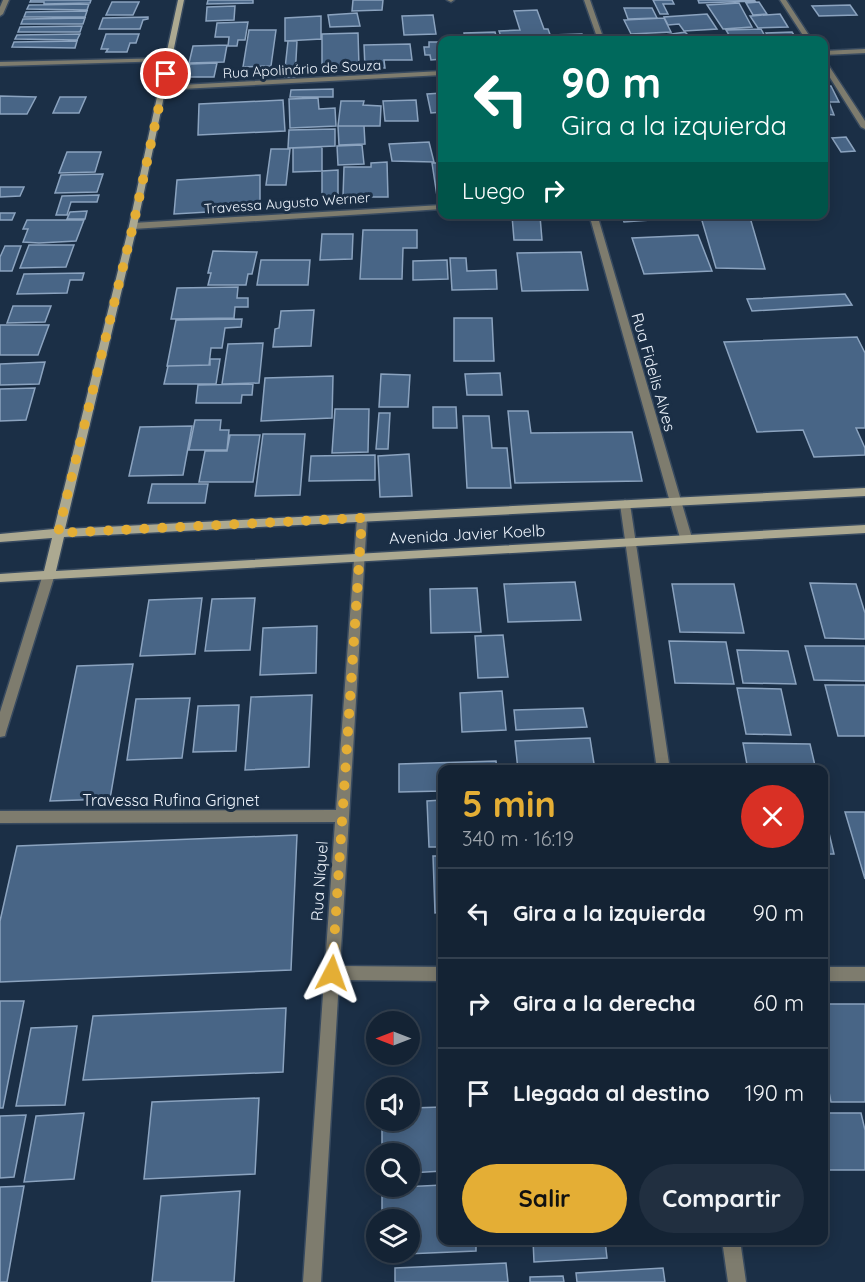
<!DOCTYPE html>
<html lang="es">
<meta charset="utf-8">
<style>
body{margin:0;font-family:Quicksand,sans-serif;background:#212f40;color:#f1f3f6;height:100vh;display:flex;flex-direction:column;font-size:22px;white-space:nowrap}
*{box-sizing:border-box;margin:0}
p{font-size:20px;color:#9da4ac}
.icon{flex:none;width:33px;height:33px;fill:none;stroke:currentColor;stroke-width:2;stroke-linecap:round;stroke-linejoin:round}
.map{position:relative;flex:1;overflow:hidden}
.details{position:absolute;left:438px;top:765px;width:390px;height:480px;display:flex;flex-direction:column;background:#142334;border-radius:12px;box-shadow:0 3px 15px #0003,0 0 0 2px #33404f}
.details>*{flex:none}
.top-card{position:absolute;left:438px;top:36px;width:390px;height:183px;border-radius:12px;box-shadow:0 3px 15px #0003,0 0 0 2px #33404f;background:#00695c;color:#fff;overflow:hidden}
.needle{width:39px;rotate:270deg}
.controls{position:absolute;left:366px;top:1011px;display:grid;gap:12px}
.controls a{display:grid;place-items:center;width:54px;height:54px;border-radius:50%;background:#142334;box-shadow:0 3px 15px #0003,0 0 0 2px #33404f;font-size:30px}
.pin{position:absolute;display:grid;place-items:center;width:51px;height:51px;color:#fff;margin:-26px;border:3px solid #fff;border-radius:50%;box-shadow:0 2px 6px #0007}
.me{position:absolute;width:66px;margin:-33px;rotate:4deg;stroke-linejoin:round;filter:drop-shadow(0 0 4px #0008)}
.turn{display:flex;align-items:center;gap:21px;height:126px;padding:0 24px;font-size:27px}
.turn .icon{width:78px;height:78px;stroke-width:2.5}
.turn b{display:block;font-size:42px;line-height:51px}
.then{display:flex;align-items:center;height:57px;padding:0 24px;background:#0003;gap:12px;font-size:22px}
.round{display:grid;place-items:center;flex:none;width:63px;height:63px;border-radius:32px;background:#212f40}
.summary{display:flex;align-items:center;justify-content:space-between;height:102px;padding:0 24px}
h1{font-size:36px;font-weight:700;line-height:45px;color:#e4ae35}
.primary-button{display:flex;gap:12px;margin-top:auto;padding:12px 24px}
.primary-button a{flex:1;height:69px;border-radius:36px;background:#e4ae35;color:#111;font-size:24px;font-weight:700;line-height:69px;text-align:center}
.primary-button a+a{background:#212f40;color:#f1f3f6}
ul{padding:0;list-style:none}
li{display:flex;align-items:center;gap:18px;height:90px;padding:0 24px;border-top:2px solid #33404f}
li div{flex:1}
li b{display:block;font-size:22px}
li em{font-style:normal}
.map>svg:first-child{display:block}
</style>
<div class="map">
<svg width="865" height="1282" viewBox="0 0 865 1282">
<rect width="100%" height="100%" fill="#1b2f46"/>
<!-- building -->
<path fill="#486586" stroke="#8ba3bf" stroke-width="1.5" d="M31,0H91L90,3L44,4V2H30Z
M208,0H253V3L207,4Z
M353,0H383L382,10L352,11Z
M653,0H672L674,4H663L668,14H660Z
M698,0H754L755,1L699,3Z
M112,2H139L133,15H106Z
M759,2L767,14L753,15L746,3Z
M739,3L752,27L723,29L707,5Z
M89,4L87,10L27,9L29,5Z
M850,5L857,15L819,16L812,6Z
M235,6L234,20L206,21L207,7Z
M624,8H652L657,18L628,19Z
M537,10L544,29H548L552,40H502L499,31L520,30L514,11Z
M87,11L85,17H24L26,12Z
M357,13L360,26L330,27L328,15Z
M707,14L717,29L684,31L679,24L668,25L664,17Z
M780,14L788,27L758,28L750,16Z
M433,15L436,34L404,35L402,16Z
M321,16V39L285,41V18Z
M148,17V19L143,20L140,29H99L103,18Z
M85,18L83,24H21L23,19Z
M664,18L671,32L631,34L624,20Z
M248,22L245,40H238L237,46H228L229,37H215L217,23Z
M82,26L80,32H18L20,27Z
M761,29L767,40H732L726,30Z
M249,30H276L271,66L243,67Z
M495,32L497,40H465L464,33Z
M685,32L693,40H671L665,35Z
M792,32L797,40L770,39L766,33Z
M358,33L359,66L322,67V34Z
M80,34L77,40L15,39L17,35Z
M106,34H139L136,43H130L127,52H106L108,49H101Z
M582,34L584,40H553L551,35Z
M650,35L653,40H623L622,36Z
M77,41L75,48L12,47L14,42Z
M288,41H297L295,78H284Z
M429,42H442V59L431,60L430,55H425L424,47H429Z
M410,44L412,60H384L385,68H365L364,45Z
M227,45L224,62L189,63L193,46Z
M217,63L214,77H187L190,64Z
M824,86H831L839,102H829L834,115L824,114Z
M333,89V97H290L291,90Z
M442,93V112L431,113L427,94Z
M0,96L36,97L27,114H0Z
M60,97H86L79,113H53Z
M318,98L319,109L335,108L336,126L290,128L289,99Z
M283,100L285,131L198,135L199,104Z
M416,100L418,121H385L383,101Z
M341,101H364L363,105L381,106L380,126H338Z
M338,126H364L365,144L339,145Z
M335,129V146L288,148L289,130Z
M846,137L855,151L841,152L832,138Z
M429,142L434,162L392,161L389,144Z
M362,145L364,164L338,165L337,146Z
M322,147V171L293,172V148Z
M271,149H290L286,185H266Z
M67,152H101L95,172L59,173Z
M387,162L388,197H343L344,167H371V163Z
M432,163H442V196H437Z
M338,170V197H322V171Z
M103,174L97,192L55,193L61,175Z
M260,175V209L174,214L177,180Z
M0,187H24L20,196L0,197Z
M99,195L97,202H71L67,215H56L62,196Z
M87,211L85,219H67L70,212Z
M0,213H15L12,220H0Z
M621,214H691L692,217L624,222Z
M700,214H749L765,269L716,268Z
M512,216H540L542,240H514Z
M27,220H84L76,241L39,243L23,242L28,229H23Z
M363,230H417V248H403L402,279H360Z
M322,234H353L352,259L320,260Z
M698,235L712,271L644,274L632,238Z
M29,245H74L66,267L20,268Z
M5,246H21L12,271H0V257Z
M213,251L257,252L252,274H248L246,285H208L211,273H208Z
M581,252L588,290L522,291L517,253Z
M450,258H466L467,271L496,270L497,289L452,290Z
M261,260H310L308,285H257Z
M447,260L448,279L413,280V261Z
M84,273L82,280H70L67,293L17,294L24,274Z
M238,287L237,298H248V307H235L234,318L171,319L177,288Z
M845,294L852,305L752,311L747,299Z
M13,306H51L45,322L7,323Z
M314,310L311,346L273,347L275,329L279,328L281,311Z
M454,318H492L494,361H454Z
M242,319L241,327L225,328L222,348H211L209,365L167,366L176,320Z
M0,325H49L38,355H0Z
M857,337L865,353V428H856L865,448V455L814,457L803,430L757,432L724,342Z
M263,343L259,383L222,384L228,344Z
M210,359H220L216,384H164L168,366L210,365Z
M45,362L39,384L0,385V364Z
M500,373L502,395H467L465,374Z
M381,374L410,375L408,407H379Z
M333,376L332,418L261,421L265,378Z
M253,384L252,395H242L241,403H196L198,385Z
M35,388L26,420L0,421V389Z
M433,407H456L457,428H433Z
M335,409H369L368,452L332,453Z
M508,411H528L531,433L632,432L642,481L515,483Z
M379,413H390L388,449H376Z
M463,416H489L492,448H507L511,488H467Z
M195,420H221L220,430H229L227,450H189Z
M192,426L183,475L129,476L140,427Z
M263,434H305L300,495L255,496Z
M230,435H260L253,482H199L205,451H227Z
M409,454L412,496L380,497L378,456Z
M375,455V480L309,481L311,456Z
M152,484H208L205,503H148Z
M575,582L581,620L508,622L504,584Z
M810,583L856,584L865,613V639L825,638Z
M672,584H734L744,633L680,632Z
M477,588L481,632L431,633L430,589Z
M202,598L195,654L140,656L149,600Z
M255,598L250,650L205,651L212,599Z
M317,626L316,673L260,675L263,628Z
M503,635L508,677L478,678L475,636Z
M669,641L726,642L734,684L675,683Z
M805,646H865V681L814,680Z
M737,650L788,651L796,684L743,683Z
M133,664L110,799L50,801L77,666Z
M825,685H865V736H838Z
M737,688L781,689L791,735L746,734Z
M502,691L506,730L462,732L460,693Z
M312,695L309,767L245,770L251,697Z
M190,698L182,758L127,760L136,699Z
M239,705L236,751L193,752L198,706Z
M583,708L587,727L516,730L514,710Z
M590,738L595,770H518L515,741Z
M743,743L810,744L816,770H748Z
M496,761L497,770H442V791L399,792V764Z
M442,800V847H429L427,801Z
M824,812L834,854H824Z
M845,812H865V879Z
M297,835L291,970L0,982V921L17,846Z
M433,856H442V912L435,913Z
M0,1001H24L3,1108H0Z
M824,1004H865V1102H831L824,1067Z
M286,1008L283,1072L83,1080L93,1016Z
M77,1026L65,1105L16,1106L31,1028Z
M259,1098L255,1174L144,1179L152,1102Z
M442,1107V1171L410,1173V1154H382V1120H410V1108Z
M84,1113L74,1179L24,1182L36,1116Z
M824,1113H861L865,1130V1170H824Z
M26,1115L14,1177L0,1178V1116Z
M442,1185V1240H476V1251L382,1255V1252H410V1220H382V1188Z
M24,1186L7,1282H0V1187Z
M240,1191L234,1282H152L161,1196Z
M533,1240H605L607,1258L534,1262Z
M506,1263L508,1282H395V1268Z
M663,1268L665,1282H577L576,1273Z
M563,1276L564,1282H530V1277Z"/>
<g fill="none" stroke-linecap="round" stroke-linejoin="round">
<defs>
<path id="street" d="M3,0H9L3,14L0,16V7Z
M447,0H454L451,2Z
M584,0H590L604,40H598Z
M780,0H786L812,40H806Z
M865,49V53L824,55V51Z
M171,58V60L169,61L0,66V62Z
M824,61L827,63L865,121V129L861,127L824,68Z
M442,71V75L163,90L159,88L163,86Z
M442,205V209L133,229L129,226L133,223Z
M589,214H597L692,538L690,541H682L680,538Z
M625,500L630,504L670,770H657L620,504Z
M362,514L367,518L340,966L442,967V981L339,980L321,1282H303L335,822L0,823V811L336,810L357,518Z
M49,570L55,574L6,732L5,736L0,737V712L43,574Z
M824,967H865V981H824Z
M722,1240H740L746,1282H728Z"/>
<path id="secondary" d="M178,0H184L137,226L65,529L865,488V496L64,537L56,571L865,525V533L0,582V574L44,571L52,538L0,542V534L54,529L129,226Z"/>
</defs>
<!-- street casing -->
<use href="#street" stroke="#384a5f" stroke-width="3"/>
<!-- secondary casing -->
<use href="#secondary" stroke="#384a5f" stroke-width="3"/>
<!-- street -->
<use href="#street" fill="#7e7c6e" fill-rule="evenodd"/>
<!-- secondary -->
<use href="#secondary" fill="#aca991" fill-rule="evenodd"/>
</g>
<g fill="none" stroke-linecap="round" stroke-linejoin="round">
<!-- route -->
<path stroke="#e4ae35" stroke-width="10" stroke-dasharray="0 18" d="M166,74L133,226L58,533L362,518L332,973"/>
</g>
<g text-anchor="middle" stroke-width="6" stroke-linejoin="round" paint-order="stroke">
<!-- far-street labels -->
<g font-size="14" fill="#ecf3fc" stroke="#1b2f46">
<text transform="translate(302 69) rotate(-3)" y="5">Rua Apolinário de Souza</text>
<text transform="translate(287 203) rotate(-4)" y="5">Travessa Augusto Werner</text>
</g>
<!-- street labels -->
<g font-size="16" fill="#ecf3fc" stroke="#1b2f46">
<text transform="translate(654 372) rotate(74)" y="6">Rua Fidelis Alves</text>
<text transform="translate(467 534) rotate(-3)" y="6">Avenida Javier Koelb</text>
<text x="171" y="806">Travessa Rufina Grignet</text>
<text transform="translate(319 881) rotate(-86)" y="6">Rua Níquel</text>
</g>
</g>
</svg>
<div class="controls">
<a><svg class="needle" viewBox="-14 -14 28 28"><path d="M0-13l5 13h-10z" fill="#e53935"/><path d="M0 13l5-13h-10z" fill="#9da4ac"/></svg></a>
<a><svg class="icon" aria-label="sound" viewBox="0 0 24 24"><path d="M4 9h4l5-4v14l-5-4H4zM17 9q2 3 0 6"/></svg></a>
<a><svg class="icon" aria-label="search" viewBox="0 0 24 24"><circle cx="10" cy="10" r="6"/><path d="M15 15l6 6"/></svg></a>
<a><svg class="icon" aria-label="layers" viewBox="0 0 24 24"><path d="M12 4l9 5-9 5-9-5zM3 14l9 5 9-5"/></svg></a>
</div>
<div class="pin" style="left:166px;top:74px;background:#d93025"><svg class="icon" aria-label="arrive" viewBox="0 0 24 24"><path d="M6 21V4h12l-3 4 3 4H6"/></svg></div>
<svg class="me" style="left:332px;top:973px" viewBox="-20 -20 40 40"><path d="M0-17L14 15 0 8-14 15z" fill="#e4ae35" stroke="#fff" stroke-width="4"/></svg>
<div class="top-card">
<div class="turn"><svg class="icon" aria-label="left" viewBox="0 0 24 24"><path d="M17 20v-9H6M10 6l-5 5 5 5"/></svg><div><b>90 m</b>Gira a la izquierda</div></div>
<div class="then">Luego<svg class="icon" aria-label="right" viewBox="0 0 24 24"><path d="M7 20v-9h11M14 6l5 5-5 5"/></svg></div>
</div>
<section class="details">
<div class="summary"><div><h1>5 min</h1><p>340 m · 16:19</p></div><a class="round" style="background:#d93025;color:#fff"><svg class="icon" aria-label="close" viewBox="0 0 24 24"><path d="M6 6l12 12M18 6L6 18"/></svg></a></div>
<ul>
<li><svg class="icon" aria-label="left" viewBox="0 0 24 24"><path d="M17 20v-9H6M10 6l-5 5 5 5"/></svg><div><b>Gira a la izquierda</b></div><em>90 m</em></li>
<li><svg class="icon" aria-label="right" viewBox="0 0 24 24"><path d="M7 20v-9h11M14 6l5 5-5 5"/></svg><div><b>Gira a la derecha</b></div><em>60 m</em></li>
<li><svg class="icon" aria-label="arrive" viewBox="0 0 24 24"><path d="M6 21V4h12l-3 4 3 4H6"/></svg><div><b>Llegada al destino</b></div><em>190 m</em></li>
</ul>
<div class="primary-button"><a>Salir</a><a>Compartir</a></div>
</section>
</div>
